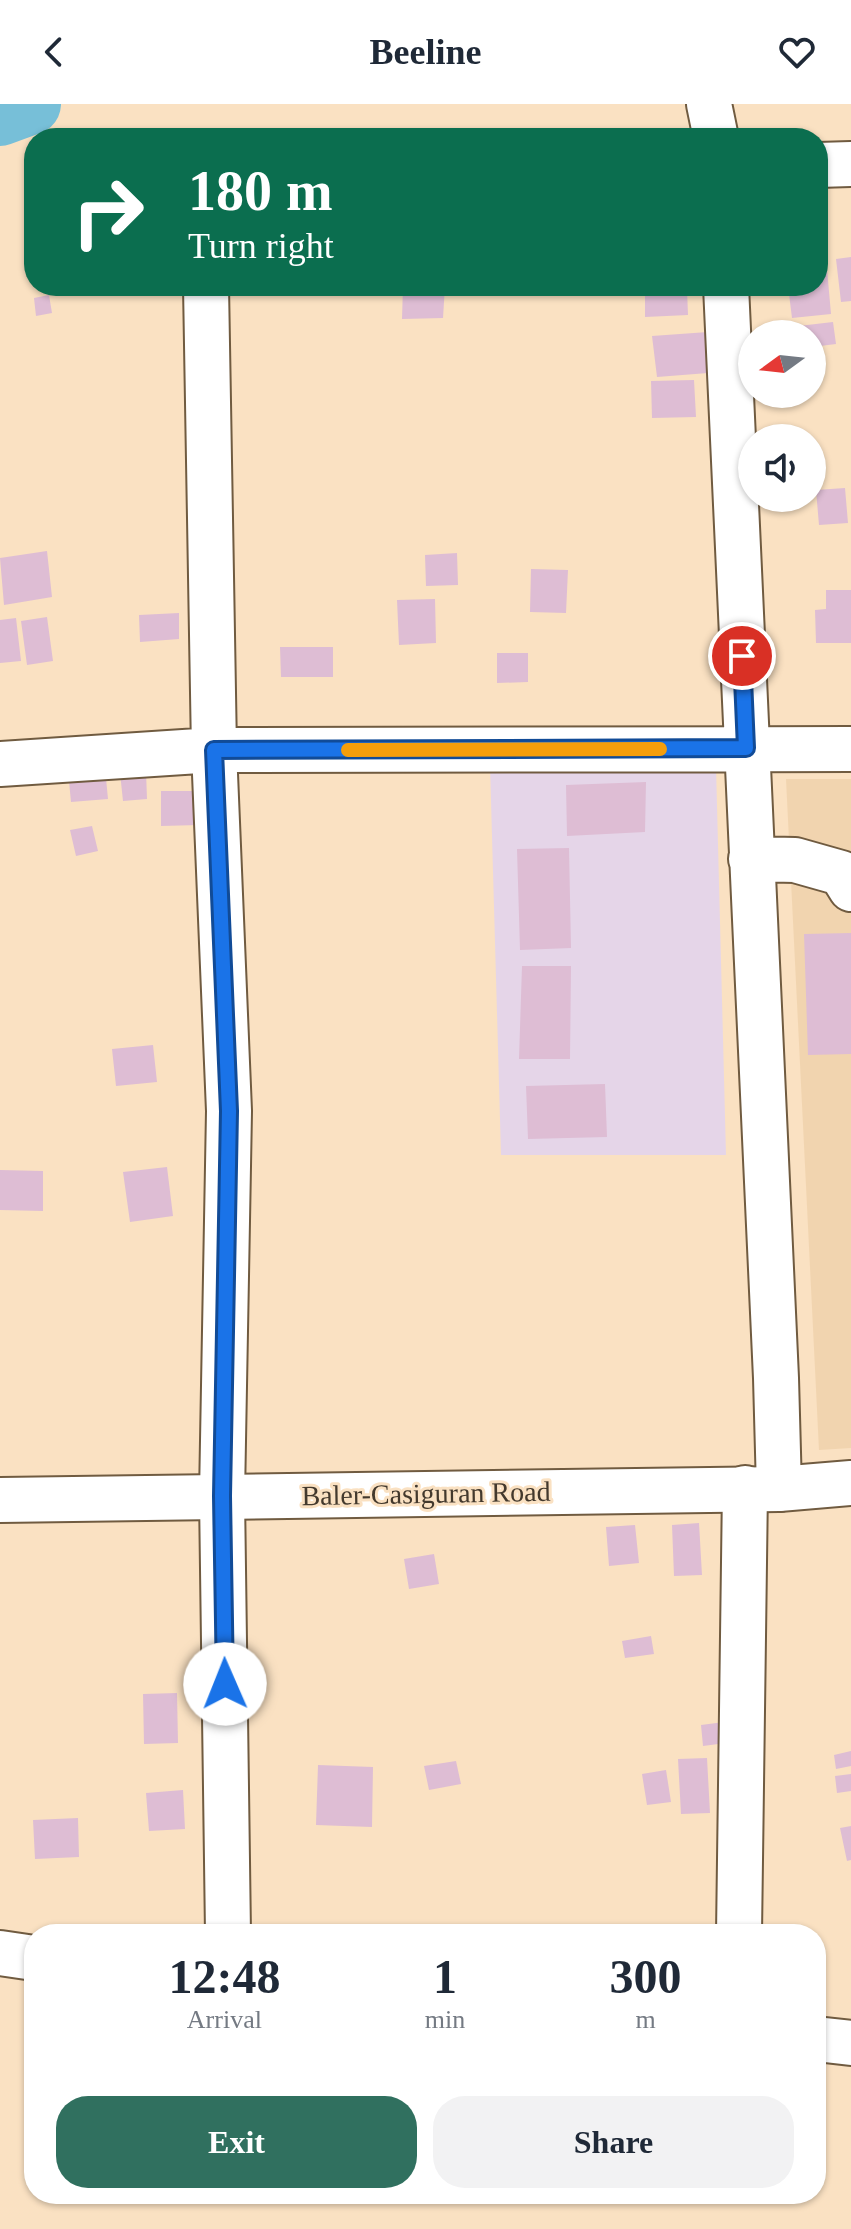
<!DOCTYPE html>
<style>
body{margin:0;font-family:"Times New Roman",serif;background:#f2f2f3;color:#1f2937;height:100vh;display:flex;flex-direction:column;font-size:30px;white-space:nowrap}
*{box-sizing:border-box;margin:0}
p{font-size:26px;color:#747a83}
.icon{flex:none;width:44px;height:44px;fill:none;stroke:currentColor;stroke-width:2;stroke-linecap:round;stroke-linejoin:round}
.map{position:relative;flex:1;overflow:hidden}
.details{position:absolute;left:24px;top:1820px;width:802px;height:280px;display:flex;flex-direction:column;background:#fff;border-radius:32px;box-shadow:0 2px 6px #0004}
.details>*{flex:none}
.banner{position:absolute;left:24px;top:24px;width:804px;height:168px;border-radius:32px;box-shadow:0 2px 6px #0004;background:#0b6e4f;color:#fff;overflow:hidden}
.needle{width:52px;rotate:255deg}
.fabs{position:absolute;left:738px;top:216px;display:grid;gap:16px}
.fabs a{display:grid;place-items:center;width:88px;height:88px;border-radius:50%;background:#fff;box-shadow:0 2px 6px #0004;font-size:40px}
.pin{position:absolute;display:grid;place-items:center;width:68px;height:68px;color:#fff;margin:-34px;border:4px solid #fff;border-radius:50%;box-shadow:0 2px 8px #0007}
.me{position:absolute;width:88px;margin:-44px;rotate:359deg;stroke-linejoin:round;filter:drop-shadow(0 0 6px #0008)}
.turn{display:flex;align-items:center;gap:28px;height:168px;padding:0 32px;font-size:36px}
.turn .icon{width:104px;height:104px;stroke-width:2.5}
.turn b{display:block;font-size:56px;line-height:68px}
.eta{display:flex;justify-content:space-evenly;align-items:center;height:136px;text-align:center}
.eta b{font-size:48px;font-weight:800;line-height:56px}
.primary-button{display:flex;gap:16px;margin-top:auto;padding:16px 32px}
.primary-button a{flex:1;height:92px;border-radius:32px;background:#30705f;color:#fff;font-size:32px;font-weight:800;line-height:92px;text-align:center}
.primary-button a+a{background:#f2f2f3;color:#1f2937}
header{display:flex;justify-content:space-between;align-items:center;height:104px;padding:0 32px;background:#fff;font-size:36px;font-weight:800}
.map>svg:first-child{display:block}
</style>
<header><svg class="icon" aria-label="back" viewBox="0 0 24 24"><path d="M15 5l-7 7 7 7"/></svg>Beeline<svg class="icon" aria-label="heart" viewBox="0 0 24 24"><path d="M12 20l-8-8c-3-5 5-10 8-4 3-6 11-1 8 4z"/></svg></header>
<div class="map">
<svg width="851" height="2125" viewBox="0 0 851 2125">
<rect width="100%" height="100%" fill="#fae1c2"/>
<!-- built -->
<path fill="#f1d4af" d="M786,675H851V1344L819,1346Z"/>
<!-- education -->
<path fill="#e5d5e8" d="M490,661L716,663L726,1051H501Z"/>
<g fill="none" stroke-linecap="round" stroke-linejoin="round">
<!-- river -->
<path stroke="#77bfd8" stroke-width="62" d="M0,11L30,0"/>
</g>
<!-- building -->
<path fill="#debdd4" d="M851,153V197L841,198L836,155Z
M826,154L831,210L792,214L788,182H818V155Z
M403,182H445L443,214L402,215Z
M687,185L688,211L645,213V187Z
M49,191L52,209L36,212L34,194Z
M833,218L836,240L812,243V230H791L790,223Z
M708,228V269L657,273L652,232Z
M694,276L696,313L652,314L651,277Z
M845,384L848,419L819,421L816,386Z
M47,447L52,493L4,501L0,454Z
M457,449L458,481L426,482L425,451Z
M531,465L568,466L566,509L530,508Z
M826,486H851V539H816L815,506L826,505Z
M435,495L436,539L399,541L397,496Z
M179,509V535L140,538L139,511Z
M47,513L53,557L27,561L21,517Z
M16,514L21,557L0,559V516Z
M280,543H333V573H281Z
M497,549H528V578L497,579Z
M105,664L108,695L71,698L68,667Z
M146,667L147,695L123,697L120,669Z
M646,678L645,728L567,732L566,681Z
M161,687H199V721L161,722Z
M92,722L98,747L76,752L70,726Z
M569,744L571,844L520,846L517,745Z
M851,829V950L808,951L804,830Z
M522,862H571L570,955H519Z
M153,941L157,978L116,982L112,945Z
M605,980L607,1033L528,1035L526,982Z
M167,1063L173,1112L130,1118L123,1068Z
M0,1066L43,1067V1107L0,1106Z
M699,1419L702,1471L674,1472L672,1421Z
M635,1421L639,1459L609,1462L606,1423Z
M434,1450L439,1480L409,1485L404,1455Z
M651,1532L654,1550L625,1554L622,1537Z
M177,1589L178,1639L144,1640L143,1590Z
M724,1618L726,1639L703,1642L701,1621Z
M851,1647V1662L836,1665L834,1651Z
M707,1654L710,1709L681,1710L678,1655Z
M456,1657L461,1680L429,1686L424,1662Z
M318,1661L373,1663L372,1723L316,1721Z
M666,1666L671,1698L647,1701L642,1670Z
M851,1670V1687L837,1689L835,1672Z
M183,1686L185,1725L149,1727L146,1689Z
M78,1714L79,1753L35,1755L33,1716Z
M851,1722V1756L847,1757L840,1724Z
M816,1973L824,2020L816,2021Z"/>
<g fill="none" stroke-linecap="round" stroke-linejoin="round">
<defs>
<path id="minor" d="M709,0L716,34
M818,61L851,60
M206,182L214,646L229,1007L222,1392L228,1830
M726,182L776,1274L779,1385
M0,660L214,646L851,645
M751,755L795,756L841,769L851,785
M739,1830L745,1384
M0,1849L34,1854
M816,1935L851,1939"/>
<path id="major" d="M0,1396L779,1385L851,1379"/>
</defs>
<!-- minor casing -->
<use href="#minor" stroke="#705b40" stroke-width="48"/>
<!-- major casing -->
<use href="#major" stroke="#705b40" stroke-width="48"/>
<!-- minor -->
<use href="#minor" stroke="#fff" stroke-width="44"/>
<!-- major -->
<use href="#major" stroke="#fff" stroke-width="44"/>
</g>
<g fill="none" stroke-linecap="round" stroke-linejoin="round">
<defs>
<path id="route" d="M225,1580L222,1392L229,1007L214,646L746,644L742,552"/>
</defs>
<!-- route casing -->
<use href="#route" stroke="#114b97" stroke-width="20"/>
<!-- route -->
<use href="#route" stroke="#1a73e8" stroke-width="14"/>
<!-- slow -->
<path stroke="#f59e0b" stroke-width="14" d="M348,646L660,645"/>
</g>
<g text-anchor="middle" stroke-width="6" stroke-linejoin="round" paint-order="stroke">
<!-- street labels -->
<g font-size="28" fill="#43392d" stroke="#fae1c2">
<text transform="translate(426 1389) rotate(-1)" y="10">Baler-Casiguran Road</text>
</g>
</g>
</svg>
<div class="fabs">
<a><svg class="needle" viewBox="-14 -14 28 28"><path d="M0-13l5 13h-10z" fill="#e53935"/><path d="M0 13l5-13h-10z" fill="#747a83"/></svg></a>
<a><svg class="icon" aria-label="sound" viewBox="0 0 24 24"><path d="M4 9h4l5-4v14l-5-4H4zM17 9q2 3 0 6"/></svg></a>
</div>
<div class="pin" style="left:742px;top:552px;background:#d93025"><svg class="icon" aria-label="arrive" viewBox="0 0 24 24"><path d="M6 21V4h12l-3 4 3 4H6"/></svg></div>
<svg class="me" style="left:225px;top:1580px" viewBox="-20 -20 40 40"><circle r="19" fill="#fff"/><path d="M0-13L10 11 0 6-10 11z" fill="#1a73e8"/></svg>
<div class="banner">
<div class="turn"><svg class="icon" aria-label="right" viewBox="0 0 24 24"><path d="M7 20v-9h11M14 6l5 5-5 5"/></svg><div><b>180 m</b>Turn right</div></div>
</div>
<section class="details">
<div class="eta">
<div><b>12:48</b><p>Arrival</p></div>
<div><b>1</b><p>min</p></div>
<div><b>300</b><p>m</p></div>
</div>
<div class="primary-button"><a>Exit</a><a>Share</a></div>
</section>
</div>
